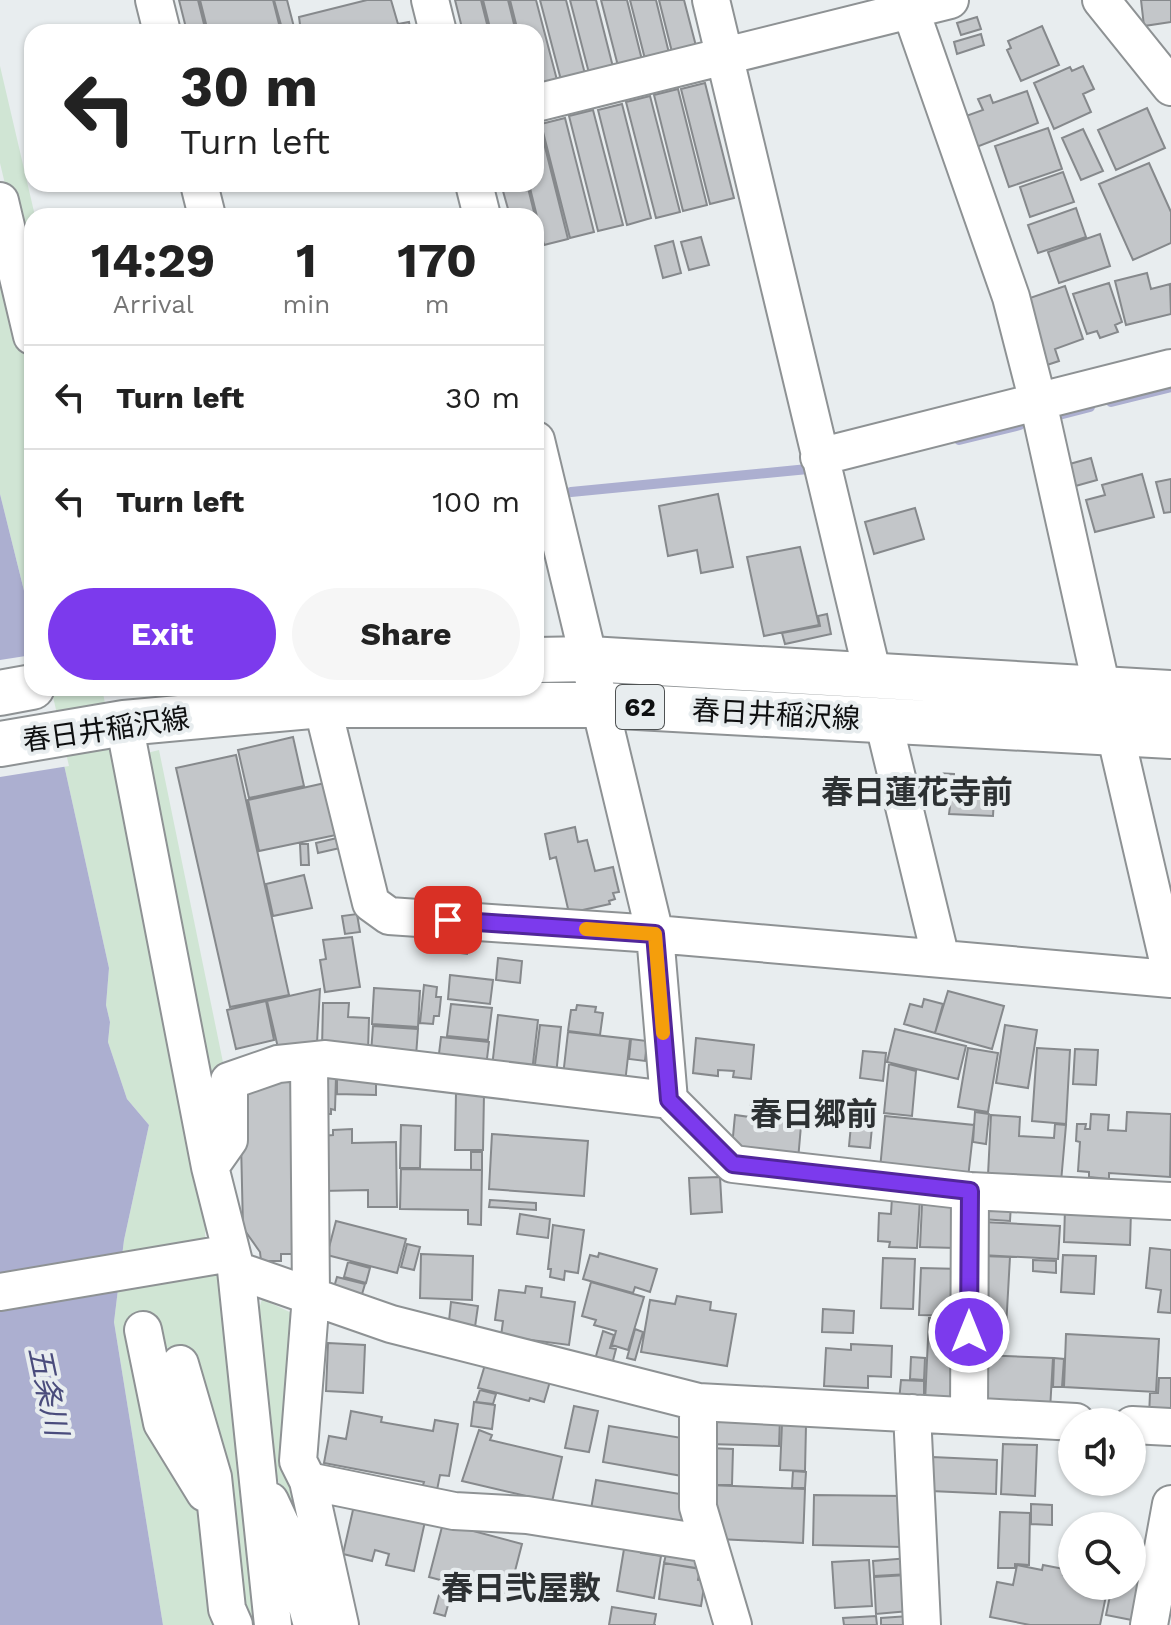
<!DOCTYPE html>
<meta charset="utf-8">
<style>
body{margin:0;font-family:"Work Sans","Noto Sans JP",sans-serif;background:#f6f6f6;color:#222;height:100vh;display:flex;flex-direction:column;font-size:30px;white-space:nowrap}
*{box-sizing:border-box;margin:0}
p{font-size:26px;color:#767676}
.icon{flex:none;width:44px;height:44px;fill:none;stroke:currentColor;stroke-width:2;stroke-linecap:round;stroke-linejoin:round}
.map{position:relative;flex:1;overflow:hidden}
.side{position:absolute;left:24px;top:208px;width:520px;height:488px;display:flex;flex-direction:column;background:#fff;border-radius:24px;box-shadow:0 2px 6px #0004}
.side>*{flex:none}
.top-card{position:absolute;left:24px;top:24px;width:520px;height:168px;border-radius:24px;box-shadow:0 2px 6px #0004;background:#fff;color:#222;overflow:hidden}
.controls{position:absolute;left:1058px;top:1408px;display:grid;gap:16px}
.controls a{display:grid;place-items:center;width:88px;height:88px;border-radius:50%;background:#fff;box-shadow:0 2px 6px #0004;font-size:40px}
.pin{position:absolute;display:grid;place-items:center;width:68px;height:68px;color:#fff;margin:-34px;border-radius:16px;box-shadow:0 4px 12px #0006}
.me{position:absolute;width:88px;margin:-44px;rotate:0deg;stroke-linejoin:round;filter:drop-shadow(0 0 6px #0008)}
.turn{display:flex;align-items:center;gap:28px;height:168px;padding:0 24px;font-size:36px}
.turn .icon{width:104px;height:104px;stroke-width:2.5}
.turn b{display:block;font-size:56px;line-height:68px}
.eta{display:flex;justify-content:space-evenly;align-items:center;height:136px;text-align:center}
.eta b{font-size:48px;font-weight:700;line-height:56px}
.primary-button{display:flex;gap:16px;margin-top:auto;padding:16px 24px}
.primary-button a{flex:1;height:92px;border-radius:48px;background:#7c3aed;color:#fff;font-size:32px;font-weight:700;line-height:92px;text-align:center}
.primary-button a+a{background:#f6f6f6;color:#222}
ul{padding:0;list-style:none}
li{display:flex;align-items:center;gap:24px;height:104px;padding:0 24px;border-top:2px solid #e0e0e0}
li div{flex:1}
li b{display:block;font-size:30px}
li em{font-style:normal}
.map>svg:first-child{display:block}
</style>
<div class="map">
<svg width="1171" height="1625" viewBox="0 0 1171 1625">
<rect width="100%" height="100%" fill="#e8edef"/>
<!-- green -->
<path fill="#d0e5d4" d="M0,66L35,216H32V298L0,163Z
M0,245L32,382V623L0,494Z
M47,688H102L207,1225L205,1234L209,1272L217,1275L262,1625H244L186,1356L157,1343L206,1521L224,1625H163L114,1322L124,1240L149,1125L127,1099L108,1042L110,1022L106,1005L109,968Z
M159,750L225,1072L215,1103L143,754Z
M262,1299L296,1315L329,1625L276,1474L257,1316Z"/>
<!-- water -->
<path fill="#acafd0" d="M0,494L32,623V688H47L109,968L106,1005L110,1022L108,1042L127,1099L149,1125L124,1240L114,1322L163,1625H0Z"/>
<!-- pier -->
<path fill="#e8edef" d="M32,655V688H51L69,766L0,777V660Z"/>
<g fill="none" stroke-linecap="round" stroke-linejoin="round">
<!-- stream -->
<path stroke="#acafd0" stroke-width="10" d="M1111,402L1171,387
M1059,415L1090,407
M959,440L1020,425
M571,492L808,469"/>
</g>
<!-- building -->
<path fill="#c3c6c9" stroke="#86898c" stroke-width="2" d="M179,0H198L206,32H187Z
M200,0H273L281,32H208Z
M274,0H287L295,31L283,32Z
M367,0H391L398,24L409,22L411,32H301L299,17Z
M455,0H481L489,32H463Z
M483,0H508L516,32H491Z
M510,0H536L557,80L536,86V32H518Z
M540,0H566L585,74L561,80Z
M570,0H596L613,67L589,73Z
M601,0H627L642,60L618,66Z
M630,0H656L669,53L645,59Z
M659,0H684L696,46L672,52Z
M1141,0H1171V22L1144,26Z
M977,17L981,29L961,35L957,23Z
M1042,26L1059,65L1021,81L1007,50L1011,48L1008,41Z
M981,34L984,45L957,54L954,42Z
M1083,66L1094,89L1083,94L1091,112L1054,129L1034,83L1070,67L1072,71Z
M705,83L734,198L710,204L681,89Z
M678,89L707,205L683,211L654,95Z
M1027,91L1038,123L974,148L963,117L983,110L978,99L990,95L993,103Z
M650,96L680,212L656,218L626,102Z
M622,104L651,218L627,225L598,110Z
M1147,108L1165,148L1116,170L1098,130Z
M593,110L623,225L598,231L569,116Z
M565,118L594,232L570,238L541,124Z
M539,123L568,239L544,245L529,184H536V124Z
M1048,128L1062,169L1009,187L995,146Z
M1083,129L1103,171L1081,180L1062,138Z
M1149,163L1171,212V243L1133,260L1099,184Z
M1063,172L1074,202L1030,217L1020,187Z
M501,184H527L535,216H510Z
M1076,208L1086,237L1038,253L1028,225Z
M1100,234L1110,266L1059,283L1048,252Z
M701,237L709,265L689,270L681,242Z
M673,241L681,273L663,278L655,246Z
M1147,273L1151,289L1170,284L1171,314L1126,325L1115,281Z
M1109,283L1122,322L1115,325L1118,332L1100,338L1097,331L1087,334L1073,294Z
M1065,286L1083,339L1055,349L1059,361L1044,366L1021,301Z
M1091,458L1097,480L1072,487L1066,465Z
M1142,474L1154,517L1095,532L1086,500L1105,495L1102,485Z
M1171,479V512L1164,513L1156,482Z
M718,494L733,567L701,573L697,550L668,556L659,506Z
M915,508L924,539L874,554L865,522Z
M800,547L819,625L764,636L747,557Z
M827,614L831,634L785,644L782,633L820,626L818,616Z
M293,737L304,786L249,798L238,750Z
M236,755L289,995L230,1007L176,768Z
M935,773L954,774V777L995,779L993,816L949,814L950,806L932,805Z
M325,783L336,835L259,851L248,800Z
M575,827L578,842L587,840L595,871L613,867L619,892L613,893L615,899L609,901L610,904L569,913L556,857L550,859L545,834Z
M337,838L340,848L318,853L316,843Z
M300,844H308L309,865H301Z
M304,875L312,908L273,916L266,884Z
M357,914L360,932L345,934L342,916Z
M352,937L360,987L325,992L320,960L326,959L323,940Z
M446,938L469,940L467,954L444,951Z
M498,958L522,961L520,983L496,980Z
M450,975L493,980L490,1004L448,999Z
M424,985L437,987L436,997H441L439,1016H434L433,1024L420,1023Z
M374,988L420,991L418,1027L372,1024Z
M320,989L317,1043L279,1052L267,1001Z
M948,991L1004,1006L992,1049L935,1033Z
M924,999L943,1004L935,1033L904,1024L910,1004L922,1007Z
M266,1001L274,1040L236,1049L227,1010Z
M323,1003H349L348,1017L369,1018L368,1051L322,1049Z
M451,1004L492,1008L488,1040L447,1036Z
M577,1005L596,1007L595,1012L603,1013L600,1035L568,1031L571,1010H576Z
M498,1015L538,1020L532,1072L492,1067Z
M540,1025L561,1027L556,1075L534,1072Z
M1005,1025L1037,1030L1028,1088L996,1083Z
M373,1026L418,1029L416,1056L371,1053Z
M895,1029L966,1046L958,1079L887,1062Z
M568,1032L630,1039L625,1083L563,1076Z
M441,1037L489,1042L486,1067L438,1062Z
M696,1038L754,1045L751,1079L733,1077L734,1071L718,1070V1076L693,1073Z
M631,1039L647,1041L645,1061L629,1059Z
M968,1048L998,1053L988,1112L958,1107Z
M1037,1048L1070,1050L1066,1124L1032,1121Z
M1075,1049L1098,1050L1096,1085L1073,1084Z
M863,1051L886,1053L883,1081L860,1078Z
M889,1064L916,1071L912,1116L884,1113Z
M315,1076L336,1077L335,1110L331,1109V1114H318Z
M337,1077L376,1078V1095L337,1094Z
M300,1078L298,1254H281V1261H261L260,1252L243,1228L240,1099L256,1079Z
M456,1092L484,1093L483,1150H455Z
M751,1102L772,1103L771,1111L802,1114L798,1160L732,1147L735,1115L750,1117Z
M975,1112L989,1114L986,1144L973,1142Z
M1127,1112L1171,1114L1170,1177L1109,1173V1179L1089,1177V1172L1078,1171L1080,1142L1076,1141L1077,1124H1086L1085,1129H1090L1091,1114L1109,1115L1108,1130L1126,1131Z
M991,1115L1020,1117L1019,1136L1054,1138L1055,1124L1066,1125L1061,1182L988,1175Z
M885,1116L974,1125L968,1178L880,1169Z
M401,1125L421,1126L420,1168H400Z
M851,1125L872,1127L870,1148L849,1146Z
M352,1129V1143L396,1142L397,1207H368V1190L322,1191L321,1136L333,1135V1130Z
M492,1134L588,1141L584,1196L489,1189Z
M471,1152H482V1170H471Z
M401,1169L482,1170L481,1225L468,1224V1210L400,1209Z
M720,1177L722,1212L691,1214L689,1178Z
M892,1197L920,1198L917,1248L889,1247L890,1242L878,1241L879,1213L891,1214Z
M490,1200L536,1203V1210L489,1207Z
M982,1203L1011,1204L1010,1221L981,1219Z
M922,1204L962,1206L955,1248L920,1247Z
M1065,1208L1131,1211L1130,1245L1064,1242Z
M520,1214L550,1219L548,1238L517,1234Z
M336,1221L406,1239L397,1273L327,1255Z
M983,1222L1060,1226L1058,1259L981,1255Z
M553,1225L584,1230L578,1273L565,1271L564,1280L550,1277L551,1269H548Z
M407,1244L420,1247L414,1270L401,1267Z
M1150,1248L1171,1250V1313L1158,1312L1161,1290L1146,1288Z
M599,1253L657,1269L650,1292L635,1287L633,1293L583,1279L590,1255L598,1257Z
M421,1254L473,1256L472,1300L420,1298Z
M1063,1255L1096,1256L1094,1294L1061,1292Z
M981,1256L1010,1257L1006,1328L978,1326Z
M883,1258L915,1259L913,1309L881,1308Z
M1033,1260L1056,1261V1273L1033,1271Z
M348,1262L370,1268L366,1283L344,1277Z
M921,1268L961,1269L959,1316L919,1315Z
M337,1277L365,1284L360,1301L332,1294Z
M591,1282L644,1297L628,1350L612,1345L616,1331L594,1325L596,1320L582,1316Z
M526,1286L542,1288L541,1297L575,1302L569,1345L501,1336L503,1321L495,1320L499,1290L525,1293Z
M677,1296L711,1302L710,1310L736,1314L727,1366L641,1352L650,1300L675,1304Z
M451,1302L478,1306L474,1334L449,1321Z
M823,1309L854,1311L853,1333L822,1332Z
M929,1318L964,1320L960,1404L925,1402Z
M635,1329L643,1332L635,1360L627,1358Z
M603,1331L614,1335L610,1348L616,1349L611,1368L594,1363Z
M1066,1334L1159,1339L1156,1392L1064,1387Z
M328,1343L365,1345L363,1393L326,1391Z
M851,1344L892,1346L891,1377L868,1376V1388L824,1386L826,1348L851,1350Z
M980,1355L1053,1358L1050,1410L978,1406Z
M911,1357L925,1358L924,1380L910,1379Z
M487,1358L551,1378L544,1402L530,1398L529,1401L478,1388Z
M1054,1358L1064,1359L1062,1387H1053Z
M1159,1378H1171V1417H1149L1150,1393H1158Z
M901,1380L924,1381V1402L899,1401Z
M480,1390L496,1394L493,1404L476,1402Z
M474,1402L495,1405L492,1429L471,1426Z
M574,1406L598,1411L589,1452L565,1448Z
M351,1411L382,1417L381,1422L433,1431L435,1420L458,1424L449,1476L440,1475L437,1490L422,1488L424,1482L324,1463L329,1436L346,1439Z
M708,1414L780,1417L779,1446L707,1444Z
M782,1424L806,1425L805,1471L780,1470Z
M609,1426L688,1439L682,1476L603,1462Z
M479,1430L492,1435L490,1440L562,1457L552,1502L462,1481Z
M1003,1444L1037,1445L1035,1496L1001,1494Z
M709,1448L733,1449L732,1485H707Z
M932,1457L997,1460L996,1494L931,1491Z
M793,1471L806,1472L805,1488H792Z
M596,1480L686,1495L680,1530L590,1515Z
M709,1485L805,1489L803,1543L718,1539Z
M814,1495L904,1496L903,1547L813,1545Z
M355,1501L426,1517L414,1571L386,1565L389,1554L375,1550L372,1561L343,1554Z
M1031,1504L1052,1505V1525L1031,1524Z
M1000,1512L1030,1513L1029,1565L1015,1564V1568H998Z
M443,1523L522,1544L508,1598L429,1577Z
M625,1543L642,1546L641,1553L661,1556L654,1598L617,1591Z
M1132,1548L1156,1553L1142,1622L1106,1615L1112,1586H1132Z
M667,1550L698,1556L696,1568L664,1563Z
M909,1558L910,1574L874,1576L873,1561Z
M869,1560L872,1606L835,1608L832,1562Z
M664,1563L700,1569L698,1580L705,1581L701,1606L659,1599Z
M1017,1565L1042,1570L1043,1565L1064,1569L1063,1575L1072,1577V1586H1108L1100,1625H1030L990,1617L997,1582L1013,1585Z
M907,1575L909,1611L876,1614L874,1577Z
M440,1591L451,1594L445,1616L434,1613Z
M612,1607L656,1614L654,1625H656H609Z
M876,1616L877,1625H844L843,1618Z
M909,1616L910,1625H881V1618Z"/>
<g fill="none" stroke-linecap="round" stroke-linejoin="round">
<defs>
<path id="minor" d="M154,0L162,32
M430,0L438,32
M711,0L873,676
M907,0L1011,297L1038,402L1102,689
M1101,0L1171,87
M536,103L950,0
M199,184L207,216
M474,184L482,216
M0,201L32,336
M536,440L655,934L669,1100
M819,457L1171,368
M322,705L371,903L389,916L655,934L1171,979
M883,720L941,959
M124,723L210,1167L236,1270L273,1625
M1115,733L1171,974
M309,1061L311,1296L298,1461L308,1481L340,1625
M210,1167L229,1140V1081L278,1064L326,1059L669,1100L733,1164L970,1191L1171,1201
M236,1270L391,1324L698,1402L1076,1422
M0,1292L231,1253
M143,1330L162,1423L205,1493
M180,1364L213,1477L227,1609L234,1625
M698,1402V1507L733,1625
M912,1413L922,1625
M969,1416L970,1191
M1132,1425L1171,1427
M308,1481L454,1511L527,1515L709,1544
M270,1501L290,1544L312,1625
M1149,1625L1171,1504"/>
<path id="major" d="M536,660L589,659L1171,693
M0,693L32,687
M0,744L124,723L322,705H601L1171,736"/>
</defs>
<!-- minor casing -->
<use href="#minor" stroke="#8e9294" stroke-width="40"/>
<!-- major casing -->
<use href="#major" stroke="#8e9294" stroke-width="48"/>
<!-- minor -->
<use href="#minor" stroke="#fff" stroke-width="36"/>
<!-- major -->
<use href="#major" stroke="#fff" stroke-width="44"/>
</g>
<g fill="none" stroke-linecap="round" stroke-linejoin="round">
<defs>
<path id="route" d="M448,920L655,934L669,1100L733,1164L970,1191L969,1332"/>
</defs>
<!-- route casing -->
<use href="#route" stroke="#51269a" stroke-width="20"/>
<!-- route -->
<use href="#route" stroke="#7c3aed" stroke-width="14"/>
<!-- slow -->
<path stroke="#f59e0b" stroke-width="14" d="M586,929L655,934L663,1033"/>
</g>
<g text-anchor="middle" stroke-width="8" stroke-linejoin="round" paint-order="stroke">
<!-- shield labels -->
<rect fill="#e8edef" stroke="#4f5253" stroke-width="2" x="616" y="685" width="48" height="44" rx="6"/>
<g font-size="26" font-weight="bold" fill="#0e0f10">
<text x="640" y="716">62</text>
</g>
<!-- street labels -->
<g font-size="28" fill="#0e0f10" stroke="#e8edef">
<text transform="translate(776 714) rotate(3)" y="10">春日井稲沢線</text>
<text transform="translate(106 729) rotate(-8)" y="10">春日井稲沢線</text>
</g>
<!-- water labels -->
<g font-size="30" font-style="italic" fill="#4a4c7c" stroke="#e8edef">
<text transform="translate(48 1391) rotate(78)" y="10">五条川</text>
</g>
<!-- quarter labels -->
<g font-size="32" font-weight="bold" fill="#2d3133" stroke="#e8edef">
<text x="917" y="803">春日蓮花寺前</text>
<text x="814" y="1125">春日郷前</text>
<text x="521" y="1599">春日弐屋敷</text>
</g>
</g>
</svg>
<div class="controls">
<a><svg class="icon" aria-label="sound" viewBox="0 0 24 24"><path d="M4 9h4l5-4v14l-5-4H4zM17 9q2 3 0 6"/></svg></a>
<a><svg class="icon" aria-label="search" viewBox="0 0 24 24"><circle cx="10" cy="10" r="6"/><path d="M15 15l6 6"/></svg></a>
</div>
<div class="pin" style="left:448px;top:920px;background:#d93025"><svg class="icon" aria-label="arrive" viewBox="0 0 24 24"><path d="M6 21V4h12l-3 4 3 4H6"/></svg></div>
<svg class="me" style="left:969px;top:1332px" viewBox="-20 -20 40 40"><circle r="17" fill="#7c3aed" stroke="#fff" stroke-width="3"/><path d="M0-11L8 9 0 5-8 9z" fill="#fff"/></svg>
<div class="top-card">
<div class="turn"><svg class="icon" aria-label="left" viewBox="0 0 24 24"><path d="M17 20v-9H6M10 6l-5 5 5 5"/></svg><div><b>30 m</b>Turn left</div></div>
</div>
<section class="side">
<div class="eta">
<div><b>14:29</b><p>Arrival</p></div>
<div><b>1</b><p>min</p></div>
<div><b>170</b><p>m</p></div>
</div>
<ul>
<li><svg class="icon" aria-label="left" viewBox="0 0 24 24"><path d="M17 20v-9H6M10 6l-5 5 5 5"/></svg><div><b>Turn left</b></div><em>30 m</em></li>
<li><svg class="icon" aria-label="left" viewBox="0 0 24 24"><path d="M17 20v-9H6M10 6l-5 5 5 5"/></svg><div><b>Turn left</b></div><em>100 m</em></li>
</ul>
<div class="primary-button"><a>Exit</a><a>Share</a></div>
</section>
</div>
